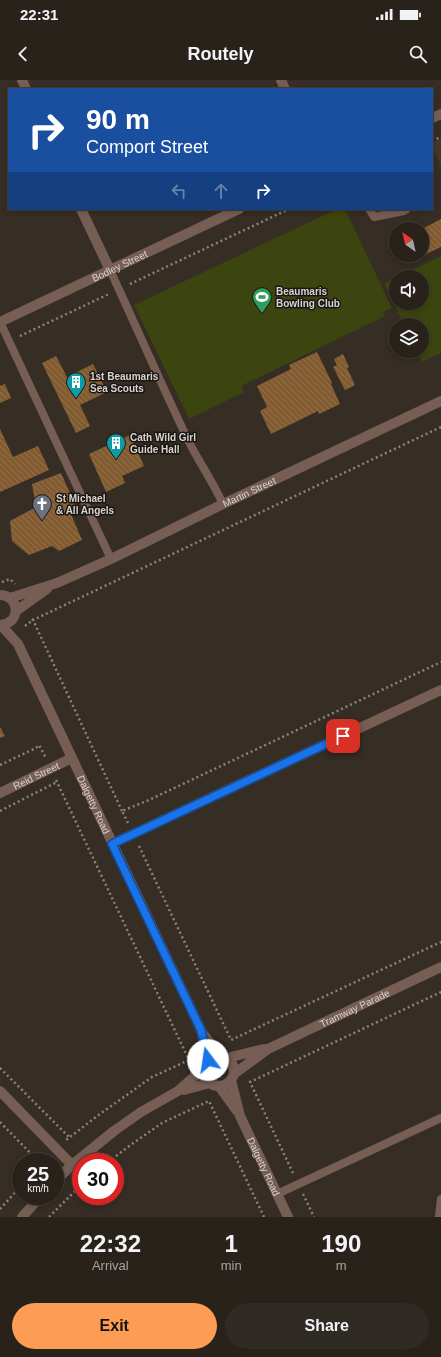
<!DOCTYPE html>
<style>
body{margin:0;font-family:Arial,sans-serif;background:#302a24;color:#f1f3f6;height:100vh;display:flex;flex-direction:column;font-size:15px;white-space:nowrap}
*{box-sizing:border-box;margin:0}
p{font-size:13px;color:#a5a4a3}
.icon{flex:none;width:22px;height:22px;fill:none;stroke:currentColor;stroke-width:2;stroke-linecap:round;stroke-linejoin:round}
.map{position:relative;height:1137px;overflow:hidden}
.sheet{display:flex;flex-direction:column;background:#28221b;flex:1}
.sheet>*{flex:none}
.guide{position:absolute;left:8px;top:8px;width:425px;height:122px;border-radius:0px;box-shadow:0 2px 6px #0003,0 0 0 1px #443f3a;background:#1a4fa0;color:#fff;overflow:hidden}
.needle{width:26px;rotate:326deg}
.tools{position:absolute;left:389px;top:142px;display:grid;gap:8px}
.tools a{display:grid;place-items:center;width:40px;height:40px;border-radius:50%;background:#28221b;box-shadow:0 2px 6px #0003,0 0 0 1px #443f3a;font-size:20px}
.speed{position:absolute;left:12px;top:1073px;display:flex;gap:8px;font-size:20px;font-weight:700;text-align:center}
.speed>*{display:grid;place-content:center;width:52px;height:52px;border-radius:50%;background:#28221b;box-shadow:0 2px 6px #0003,0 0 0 1px #443f3a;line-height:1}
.speed small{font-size:10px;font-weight:400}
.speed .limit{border:6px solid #d22;background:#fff;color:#111}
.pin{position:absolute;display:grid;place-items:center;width:34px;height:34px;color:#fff;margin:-17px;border-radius:8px;box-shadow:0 2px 6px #0006}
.me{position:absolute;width:44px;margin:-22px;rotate:346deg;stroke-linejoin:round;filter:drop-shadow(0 0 3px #0008)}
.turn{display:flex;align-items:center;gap:14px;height:84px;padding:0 12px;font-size:18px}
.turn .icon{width:52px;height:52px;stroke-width:2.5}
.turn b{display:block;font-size:28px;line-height:34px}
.lanes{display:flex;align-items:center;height:38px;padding:0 12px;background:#0003;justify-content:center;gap:20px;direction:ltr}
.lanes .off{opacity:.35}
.eta{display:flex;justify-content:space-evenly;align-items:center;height:68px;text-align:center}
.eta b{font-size:24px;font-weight:800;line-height:28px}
.primary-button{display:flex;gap:8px;margin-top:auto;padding:8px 12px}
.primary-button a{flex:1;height:46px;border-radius:24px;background:#fd9d54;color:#111;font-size:16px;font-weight:800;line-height:46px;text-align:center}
.primary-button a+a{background:#302a24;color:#f1f3f6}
.status{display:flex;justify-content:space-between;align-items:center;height:28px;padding:0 20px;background:#28221b;direction:ltr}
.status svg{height:11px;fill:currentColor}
header{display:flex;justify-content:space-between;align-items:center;height:52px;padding:0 12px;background:#28221b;font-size:18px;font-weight:800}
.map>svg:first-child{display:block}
</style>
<div class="status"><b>22:31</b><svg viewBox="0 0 49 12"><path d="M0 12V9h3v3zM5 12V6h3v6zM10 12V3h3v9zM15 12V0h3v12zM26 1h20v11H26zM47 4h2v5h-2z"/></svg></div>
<header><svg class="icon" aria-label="back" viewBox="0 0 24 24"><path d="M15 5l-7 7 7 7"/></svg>Routely<svg class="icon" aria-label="search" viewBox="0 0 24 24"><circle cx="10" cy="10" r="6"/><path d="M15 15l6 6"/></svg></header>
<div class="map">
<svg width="441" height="1137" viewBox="0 0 441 1137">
<defs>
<pattern id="building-back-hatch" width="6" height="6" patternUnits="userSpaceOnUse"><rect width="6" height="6" fill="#825b31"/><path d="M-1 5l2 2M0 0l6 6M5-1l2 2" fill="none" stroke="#93724e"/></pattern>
</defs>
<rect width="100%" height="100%" fill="#362d24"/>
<!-- education -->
<path fill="#45362a" d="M441,59V85L432,67V63Z"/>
<!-- park -->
<path fill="#3c440f" d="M337,129H345L392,228L383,232L385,236L241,306L244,312L189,339L134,225Z
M441,176V273L422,282L416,271H422V245H404L384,203L396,198V223H422V197H398Z"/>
<!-- building -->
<path fill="url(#building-back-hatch)" d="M441,139V167L418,178L417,175H422V149Z
M317,272L332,303L331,304L340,324L319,334L318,331L271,354L260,331L267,327L257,306L291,289L289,285Z
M343,274L349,287L347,288L355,305L345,310L333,287L337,285L334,279Z
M56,276L67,297L93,284L107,312L80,325L90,346L76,353L42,283Z
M5,304L11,318L0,323V306Z
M0,349L13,377L38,366L49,390L0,412Z
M130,355L144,386L122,396L125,403L106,412L89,374Z
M61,393L78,431L71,434L82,460L59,471L52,466L29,475L12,461L10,441L36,427L32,404Z
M0,647L5,656L0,658Z"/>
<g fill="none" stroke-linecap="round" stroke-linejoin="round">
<!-- path -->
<path stroke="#8b837c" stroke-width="2.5" stroke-dasharray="2 3" stroke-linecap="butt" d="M432,61L441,57
M130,204L289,129
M20,256L109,214
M2,502L10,499L15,504
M25,546L33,540L32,539
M0,685L36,668L39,665L46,678
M56,700L189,980L152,997L100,1034L66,1060
M0,731L57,702
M122,731L33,540L441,347
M128,743L122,731L149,720L441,582
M139,766L231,960L441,862
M0,988L69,1057
M0,1042L39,1082
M108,1082L132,1064L162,1043L209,1021L264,1137
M293,1093L250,1002L441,912
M303,1114L314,1137
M0,1129L21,1106
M49,1137L81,1105"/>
<!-- lane -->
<path stroke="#765e55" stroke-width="8" d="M369,129L374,137L404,131L407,129
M110,190C136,246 161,304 188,360C199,382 213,402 223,424
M0,242L111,479
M277,1114L441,1038
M439,1137L441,1119"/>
<!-- street -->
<g stroke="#765e55" stroke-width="10">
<path d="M22,0L26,9"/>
<path d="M281,0L285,9"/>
<path d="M432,38L441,34"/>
<path d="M81,129L110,190"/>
<path id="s1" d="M0,242L239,129"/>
<path d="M0,515C21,516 21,544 0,545"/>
<path id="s2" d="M10,518L57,503L111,479L223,424L441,321"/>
<path d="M16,531L47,509"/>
<path id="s3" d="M1,545L18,564L201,950L208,980"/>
<path id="s4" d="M0,713L72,678"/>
<path d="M112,764L441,610"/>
<path d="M203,954L220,975"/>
<circle cx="219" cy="991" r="15"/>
<path d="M227,978L264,969"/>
<path id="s5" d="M234,994L268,969L441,887"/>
<path id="s6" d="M231,1000L240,1036L288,1137"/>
<path d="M219,1006L237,1031"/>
<path d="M184,1010L210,1003"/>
<path d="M0,1011L72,1085"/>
<path d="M55,1101L72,1085L114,1051L141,1032L178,1011L204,988"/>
<path d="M22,1137L41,1116"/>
</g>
</g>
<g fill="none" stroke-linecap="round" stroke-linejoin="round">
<defs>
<path id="route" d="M208,980L201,950L112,764L343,656"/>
</defs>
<!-- route casing -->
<use href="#route" stroke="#114b97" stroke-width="10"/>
<!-- route -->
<use href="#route" stroke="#1a73e8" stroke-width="7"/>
</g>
<!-- icons -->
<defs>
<symbol id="stadium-pin" viewBox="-11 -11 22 30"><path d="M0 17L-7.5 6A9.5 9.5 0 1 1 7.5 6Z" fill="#2e9e5b" stroke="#1a1612"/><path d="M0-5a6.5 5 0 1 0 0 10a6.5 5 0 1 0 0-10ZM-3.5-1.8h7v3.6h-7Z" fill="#fff"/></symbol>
<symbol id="building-pin" viewBox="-11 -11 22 30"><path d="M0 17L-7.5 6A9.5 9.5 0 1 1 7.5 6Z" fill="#0f9aa8" stroke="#1a1612"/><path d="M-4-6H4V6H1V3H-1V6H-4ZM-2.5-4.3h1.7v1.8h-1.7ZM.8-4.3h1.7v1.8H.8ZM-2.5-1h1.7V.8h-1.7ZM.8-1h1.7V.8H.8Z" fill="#fff"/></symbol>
<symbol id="church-pin" viewBox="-11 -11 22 30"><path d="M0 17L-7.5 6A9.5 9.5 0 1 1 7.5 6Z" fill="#6b7280" stroke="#1a1612"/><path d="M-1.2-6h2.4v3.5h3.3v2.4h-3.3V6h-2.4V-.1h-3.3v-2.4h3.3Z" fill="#fff"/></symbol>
</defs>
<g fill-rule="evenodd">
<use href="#stadium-pin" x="251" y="206" width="22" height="30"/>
<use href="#building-pin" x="65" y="291" width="22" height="30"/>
<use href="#building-pin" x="105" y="352" width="22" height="30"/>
<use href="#church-pin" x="31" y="413" width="22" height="30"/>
</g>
<g text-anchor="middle" stroke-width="3" stroke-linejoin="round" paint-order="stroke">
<!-- street labels -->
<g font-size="10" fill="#d9d3ce" stroke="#1a1612">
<text dy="4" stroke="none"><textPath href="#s1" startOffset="132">Bodley Street</textPath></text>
<text dy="4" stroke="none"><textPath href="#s2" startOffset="262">Martin Street</textPath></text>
<text dy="4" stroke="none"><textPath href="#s4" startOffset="40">Reid Street</textPath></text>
<text dy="4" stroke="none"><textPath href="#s3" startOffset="203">Dalgetty Road</textPath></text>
<text dy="4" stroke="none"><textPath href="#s5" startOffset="138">Tramway Parade</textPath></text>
<text dy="4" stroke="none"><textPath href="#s6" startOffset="93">Dalgetty Road</textPath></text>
</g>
<!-- poi labels -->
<g font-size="10" font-weight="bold" fill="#d9d3ce" stroke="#1a1612" text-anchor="start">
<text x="276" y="215">Beaumaris<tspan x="276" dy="12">Bowling Club</tspan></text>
<text x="90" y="300">1st Beaumaris<tspan x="90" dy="12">Sea Scouts</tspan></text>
<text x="130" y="361">Cath Wild Girl<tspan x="130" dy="12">Guide Hall</tspan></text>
<text x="56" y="422">St Michael<tspan x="56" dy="12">&amp; All Angels</tspan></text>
</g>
</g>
</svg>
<div class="tools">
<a><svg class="needle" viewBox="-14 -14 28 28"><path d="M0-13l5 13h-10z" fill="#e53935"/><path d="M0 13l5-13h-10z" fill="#a5a4a3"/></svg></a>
<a><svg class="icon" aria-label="sound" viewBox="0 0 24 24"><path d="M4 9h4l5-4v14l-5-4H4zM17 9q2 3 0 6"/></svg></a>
<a><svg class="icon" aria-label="layers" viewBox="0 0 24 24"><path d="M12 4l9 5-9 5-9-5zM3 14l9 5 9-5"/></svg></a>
</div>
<div class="speed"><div>25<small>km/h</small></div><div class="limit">30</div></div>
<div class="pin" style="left:343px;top:656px;background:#d93025"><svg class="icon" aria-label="arrive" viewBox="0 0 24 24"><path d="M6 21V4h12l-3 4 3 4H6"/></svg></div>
<svg class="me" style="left:208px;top:980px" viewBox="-20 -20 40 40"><circle r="19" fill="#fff"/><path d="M0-13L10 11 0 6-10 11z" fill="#1a73e8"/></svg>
<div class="guide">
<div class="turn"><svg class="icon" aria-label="right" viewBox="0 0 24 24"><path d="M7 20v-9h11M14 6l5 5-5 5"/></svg><div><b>90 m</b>Comport Street</div></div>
<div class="lanes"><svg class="icon off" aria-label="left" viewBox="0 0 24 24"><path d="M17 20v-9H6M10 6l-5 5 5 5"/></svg><svg class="icon off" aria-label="ahead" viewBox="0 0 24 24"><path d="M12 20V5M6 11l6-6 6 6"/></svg><svg class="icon" aria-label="right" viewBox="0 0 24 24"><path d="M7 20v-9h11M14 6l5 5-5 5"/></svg></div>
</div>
</div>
<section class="sheet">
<div class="eta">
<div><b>22:32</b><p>Arrival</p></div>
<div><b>1</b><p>min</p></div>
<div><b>190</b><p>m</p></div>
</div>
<div class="primary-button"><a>Exit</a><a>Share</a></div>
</section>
